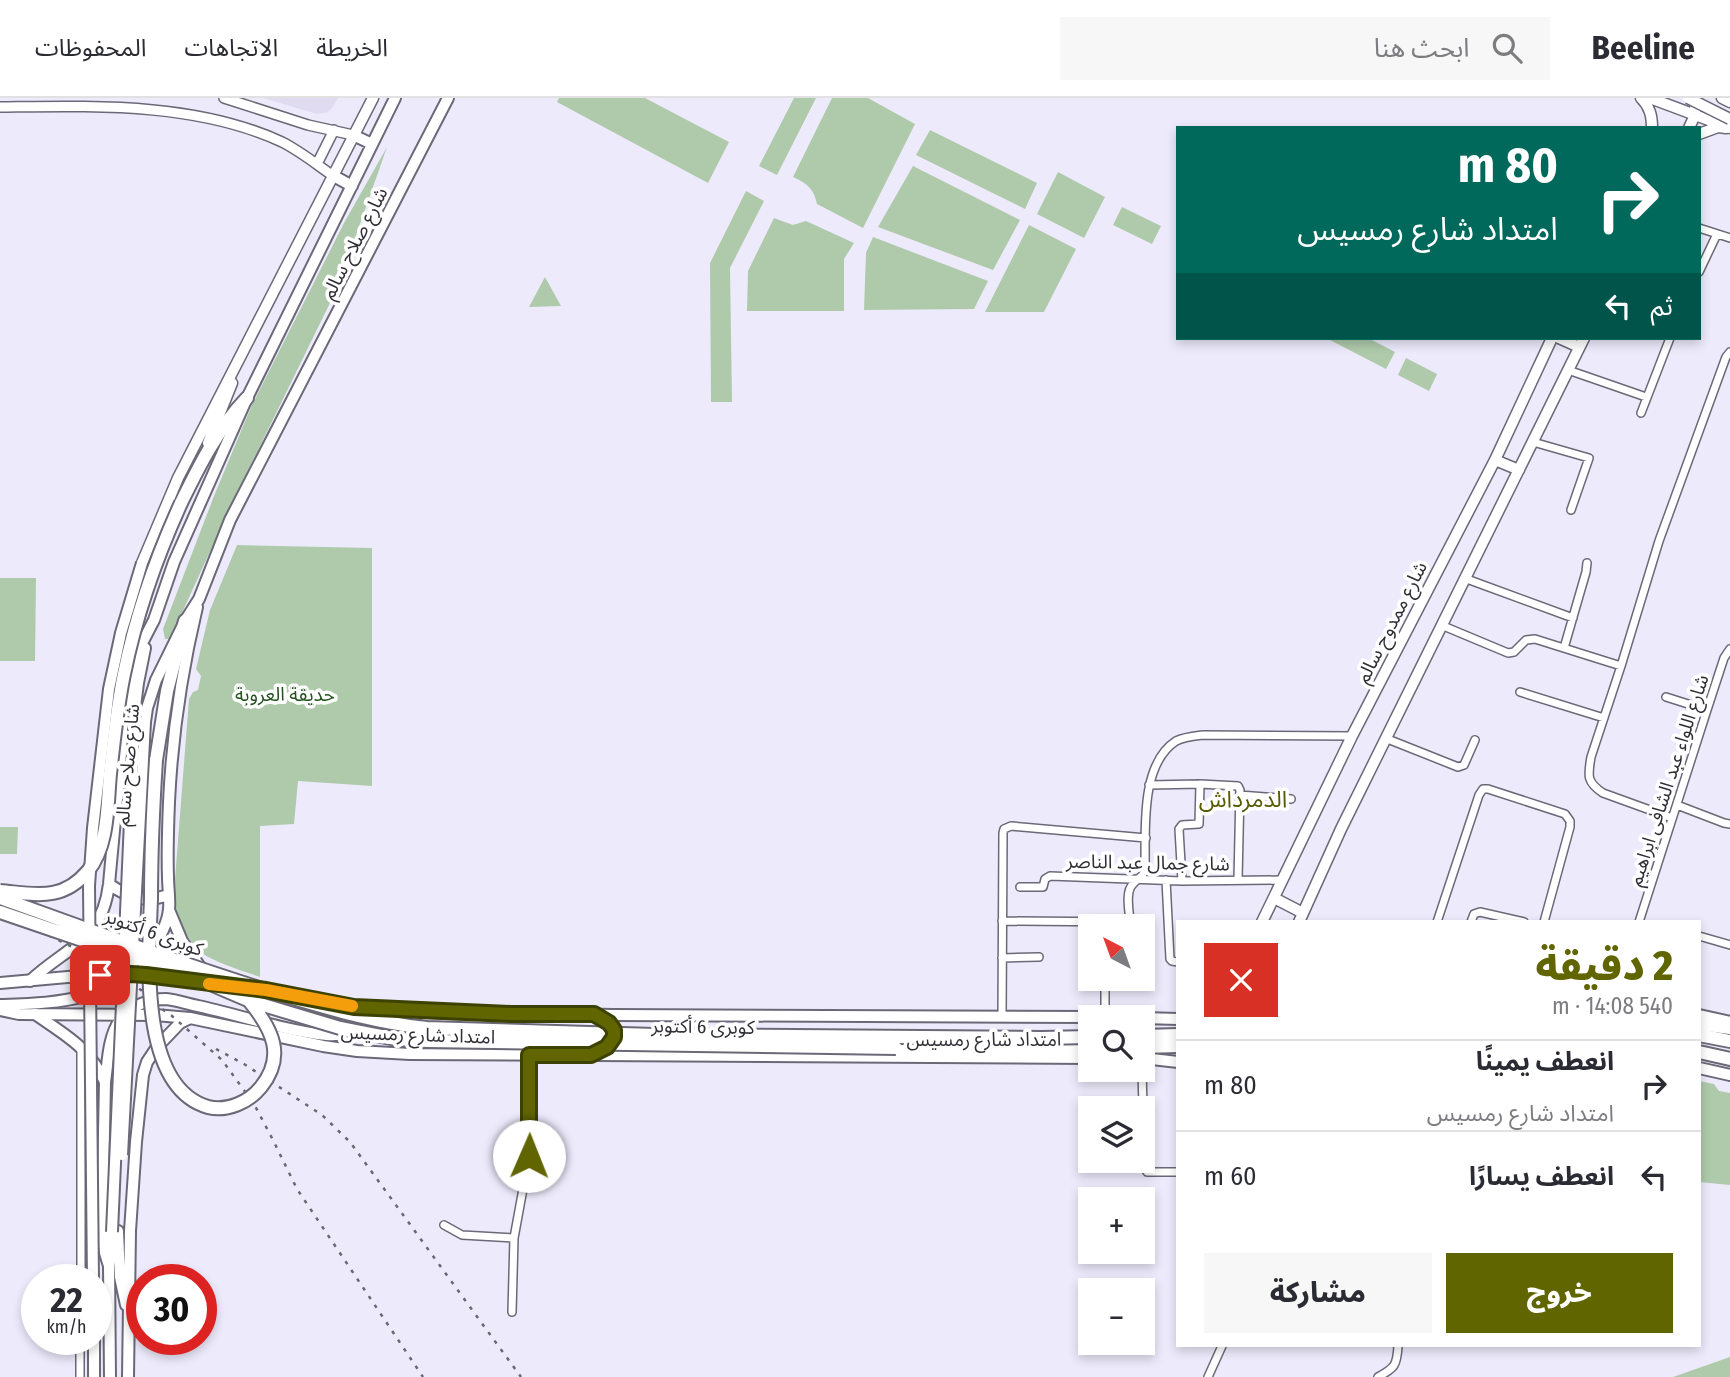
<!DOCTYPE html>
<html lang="ar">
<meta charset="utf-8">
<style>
body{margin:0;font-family:"Fira Sans Condensed","Noto Sans Arabic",sans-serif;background:#f7f7f7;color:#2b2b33;direction:rtl;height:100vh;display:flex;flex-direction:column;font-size:26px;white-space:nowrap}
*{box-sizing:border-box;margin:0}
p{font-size:23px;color:#7c7c81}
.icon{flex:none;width:38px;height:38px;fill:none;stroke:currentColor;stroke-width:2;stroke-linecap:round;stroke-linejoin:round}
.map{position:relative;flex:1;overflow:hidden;direction:ltr}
.sheet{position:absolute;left:1176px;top:822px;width:525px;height:427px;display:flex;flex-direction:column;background:#fff;border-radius:0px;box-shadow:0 4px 10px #0003;direction:rtl}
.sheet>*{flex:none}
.guide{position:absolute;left:1176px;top:28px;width:525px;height:214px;border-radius:0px;box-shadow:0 4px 10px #0003;direction:rtl;background:#00695c;color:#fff;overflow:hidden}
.needle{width:46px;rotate:319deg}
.controls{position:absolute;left:1078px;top:816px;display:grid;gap:14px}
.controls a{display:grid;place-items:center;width:77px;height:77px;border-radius:0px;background:#fff;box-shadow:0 4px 10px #0003;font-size:35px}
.speed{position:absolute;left:21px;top:1166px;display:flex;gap:14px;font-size:35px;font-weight:700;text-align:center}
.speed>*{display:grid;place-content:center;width:91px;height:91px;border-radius:50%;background:#fff;box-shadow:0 4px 10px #0003;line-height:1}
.speed small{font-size:18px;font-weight:400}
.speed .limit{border:10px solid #d22;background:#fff;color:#111}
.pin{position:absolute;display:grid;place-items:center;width:60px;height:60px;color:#fff;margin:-30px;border-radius:14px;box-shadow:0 4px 10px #0006}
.me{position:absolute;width:77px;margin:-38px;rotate:1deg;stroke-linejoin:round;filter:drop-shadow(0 0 5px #0008)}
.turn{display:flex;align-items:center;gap:24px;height:147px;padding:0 28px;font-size:32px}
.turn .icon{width:91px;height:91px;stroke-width:2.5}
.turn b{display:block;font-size:49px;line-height:60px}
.then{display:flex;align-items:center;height:66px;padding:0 28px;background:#0003;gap:14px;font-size:26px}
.round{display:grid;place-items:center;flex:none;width:74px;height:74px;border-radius:0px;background:#f7f7f7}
.summary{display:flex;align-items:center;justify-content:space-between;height:119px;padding:0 28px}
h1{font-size:42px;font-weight:800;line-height:52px;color:#606500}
.action{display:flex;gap:14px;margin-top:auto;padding:14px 28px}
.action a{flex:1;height:80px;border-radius:0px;background:#606500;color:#fff;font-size:28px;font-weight:800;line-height:80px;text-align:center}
.action a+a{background:#f7f7f7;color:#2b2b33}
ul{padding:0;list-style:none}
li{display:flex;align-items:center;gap:21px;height:91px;padding:0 28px;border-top:2px solid #e1e1e2}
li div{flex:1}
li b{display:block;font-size:26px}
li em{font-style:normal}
header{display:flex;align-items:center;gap:42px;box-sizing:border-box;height:98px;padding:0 35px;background:#fff;border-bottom:2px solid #e1e1e2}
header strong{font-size:33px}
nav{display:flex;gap:38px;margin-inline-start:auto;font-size:24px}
.search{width:490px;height:63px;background:#f7f7f7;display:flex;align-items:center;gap:18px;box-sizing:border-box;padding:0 24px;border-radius:0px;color:#7c7c81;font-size:26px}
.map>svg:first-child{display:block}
</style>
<header>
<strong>Beeline</strong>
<div class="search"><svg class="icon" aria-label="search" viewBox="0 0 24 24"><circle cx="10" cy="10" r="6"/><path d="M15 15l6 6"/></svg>ابحث هنا</div>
<nav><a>الخريطة</a><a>الاتجاهات</a><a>المحفوظات</a></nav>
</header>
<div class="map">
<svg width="1730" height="1279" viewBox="0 0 1730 1279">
<rect width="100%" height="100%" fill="#edeafc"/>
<!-- education -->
<path fill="#e0dbf1" d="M263,0H338L332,10L328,14L317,16Z"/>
<!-- green -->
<path fill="#afcaab" d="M559,0H645L729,44L708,85L557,4Z
M794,0H816L777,77L759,68Z
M832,0H868L915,26L863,130L817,106C814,91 807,85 793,79Z
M930,32L1037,85L1025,111L916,57Z
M387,49L346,166L329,207L235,399L170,541H165L163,531L214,398L251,309L344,125Z
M913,68L1020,122L993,172L878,129Z
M1058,74L1105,99L1084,140L1037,116Z
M746,93L764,103L730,170L732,304H711L710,165Z
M1122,109L1161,128L1152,146L1113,127Z
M774,120L793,127L806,123L854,145L844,161V213H747L748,173Z
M1029,127L1076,151L1044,214H985Z
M873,139L988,183L974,211L864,212L866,155Z
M545,179L561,208L529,209Z
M1329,240H1368L1395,254L1386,271L1328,241Z
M1406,260L1437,276L1429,293L1398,277Z
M237,447L372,450V688L298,683L294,726L260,728V879C243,873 216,865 202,855C192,849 176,820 173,807L189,601L193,594L198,592L201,578L196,571L210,512Z
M0,480H36L35,563H0Z
M0,729H18L17,756H0Z
M1699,983L1714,986L1719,993L1730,995V1087L1699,1084Z
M1730,1258V1279H1673L1730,1259Z"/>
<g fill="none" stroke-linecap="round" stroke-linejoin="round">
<defs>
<path id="minor" d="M1699,130L1730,140
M1699,174L1717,136
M1568,272L1646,299
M1641,315L1670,240
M1533,344L1589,360L1571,412
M1464,480L1573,520
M1441,527L1508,555L1514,554L1526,542L1535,541L1621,568
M1564,550L1586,474L1587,465
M1520,594L1604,620
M1666,599L1707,612
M1385,640L1458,669L1464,667L1475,642
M1149,687L1200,686L1238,688L1240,692L1238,782
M1240,697L1291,701
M1677,707L1724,725L1730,726
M1672,720L1603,695C1586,684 1588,677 1591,659L1621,568L1659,443L1726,259L1730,254
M1166,782L1170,861L1172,863L1178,864
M1182,783L1179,731L1182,727L1199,726L1200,686
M1020,789H1043L1045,781L1050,778L1182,783L1283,782
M1002,823L1128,824L1130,822C1129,813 1125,793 1133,786C1138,780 1141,781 1145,773C1146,735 1139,667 1176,643C1184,639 1195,638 1203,637L1352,638
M1437,824L1479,697L1483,691H1488L1565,716L1570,723V729L1544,824
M1471,824L1474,816L1480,814L1524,824
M1639,824L1707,612L1724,560L1730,551
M1699,838L1730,847
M1002,860L1039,859
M1002,919L1003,735L1004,731L1011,728L1146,740
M1105,919V880
M1142,971L1143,1010
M1143,1050V1067L1147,1074H1178
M444,1127L462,1137L514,1140L529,1058V957
M81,1181V949
M512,1214L514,1140
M80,1279V1241
M1208,1279L1222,1248
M1378,1279C1395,1270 1397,1267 1398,1248"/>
<path id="tertiary" d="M224,0L308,27L353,37
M0,9C93,8 196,4 282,44C300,53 316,66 332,77
M317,66L334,32"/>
<path id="secondary" d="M1641,0C1650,9 1652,18 1652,30
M1650,0L1730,30
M1722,0L1730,4
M1689,30L1695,17V10
M1699,36L1718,29L1726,30
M1559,240L1579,249
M208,345L232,285
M1495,362L1519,372
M142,465L178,380L373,0
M1274,800L1303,815
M1262,824L1352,638L1495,362L1552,240
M1299,824L1341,731L1584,240"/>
<path id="primary" d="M0,885L79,878L131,876L194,884
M317,902C414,920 515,915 613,917C772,919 931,919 1090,919
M0,912L19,916L155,917L190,920L323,948L357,953L410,956L1090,960
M1143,920L1178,921
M1699,927L1730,931
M1143,960L1178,964
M1699,970L1730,977"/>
<path id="trunk" d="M353,37L372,46
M332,77L352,88
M135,609L138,585L145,550
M145,624L147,610L156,582L185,523L199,501L230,422L448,0
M109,786C128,800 146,805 168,797
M169,812L182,843L203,873
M30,883C67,848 102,844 109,786L126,604L129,584L140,549L154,522L174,464L247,300L395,0
M0,907C58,905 117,904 153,850C160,840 168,824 169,811C170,801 168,789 168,779C167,754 168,729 169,704C172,639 182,572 197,509
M35,916C65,937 89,949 105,984L102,1134L105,1155L109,1168
M105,984C108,964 108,939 120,922C130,908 149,901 166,901C177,902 187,906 198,908C239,917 286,933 327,937C356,939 398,922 425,913
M118,1133L120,1179L126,1207
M94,1241V1279
M110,1279L109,1168L112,1134
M128,1279L130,1133L136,1044L143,977L147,964L157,949L180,925L190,920"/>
<path id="motorway" d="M181,405C199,368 218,330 247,300
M156,662L167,593L185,523
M1699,918L1730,925
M1699,937L1730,943
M1143,938L1178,937
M1143,949L1178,948
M896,950L1041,951L1090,950
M1699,954L1730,961"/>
</defs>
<!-- minor casing -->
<use href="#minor" stroke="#6b6978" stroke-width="10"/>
<!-- tertiary casing -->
<use href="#tertiary" stroke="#6b6978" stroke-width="12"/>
<!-- secondary casing -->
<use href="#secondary" stroke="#6b6978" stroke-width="13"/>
<!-- primary casing -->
<use href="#primary" stroke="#6b6978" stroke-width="14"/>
<!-- trunk casing -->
<use href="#trunk" stroke="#6b6978" stroke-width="14"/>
<!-- motorway casing -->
<use href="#motorway" stroke="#6b6978" stroke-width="16"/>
<!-- minor -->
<use href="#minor" stroke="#fff" stroke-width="7"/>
<!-- tertiary -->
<use href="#tertiary" stroke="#fff" stroke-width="9"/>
<!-- secondary -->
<use href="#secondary" stroke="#fff" stroke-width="10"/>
<!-- primary -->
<use href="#primary" stroke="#fff" stroke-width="10"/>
<!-- trunk -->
<use href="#trunk" stroke="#fff" stroke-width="10"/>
<!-- motorway -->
<use href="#motorway" stroke="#fff" stroke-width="12"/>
<!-- rail -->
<path stroke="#696872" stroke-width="2.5" stroke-dasharray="3.5 7" stroke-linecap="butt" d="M0,819L39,833L98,861L141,892L154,903L155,906L172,918L222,962L254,1006L273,1042L297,1091L423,1279
M216,951L244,966L322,1017L350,1044L521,1279"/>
<defs>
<path id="secondary-bridge" d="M1688,0L1730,21"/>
<path id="trunk-bridge" d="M122,1057L145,624
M112,1134L135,609
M93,1181L89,788L93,730L109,591L121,535L142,465"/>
<path id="motorway-bridge" d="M156,662C153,709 151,755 151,801C149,857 138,989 208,1009C227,1014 249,1004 261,989C286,958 272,931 250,904
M0,793C35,796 62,804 88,773C109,747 107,707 110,676C114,642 117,609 124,576C136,517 156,460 181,405
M0,800C90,832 180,866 272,894C324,909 374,925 427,930L655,937L1042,940L1090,939
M0,814L208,885L250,903L340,930L396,941L428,943L896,950"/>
</defs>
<!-- secondary-bridge casing -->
<use href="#secondary-bridge" stroke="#6b6978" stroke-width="13" stroke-linecap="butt"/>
<!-- trunk-bridge casing -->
<use href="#trunk-bridge" stroke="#6b6978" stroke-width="14" stroke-linecap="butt"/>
<!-- motorway-bridge casing -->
<use href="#motorway-bridge" stroke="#6b6978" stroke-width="16" stroke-linecap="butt"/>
<!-- secondary-bridge -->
<use href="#secondary-bridge" stroke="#fff" stroke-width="10"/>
<!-- trunk-bridge -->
<use href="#trunk-bridge" stroke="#fff" stroke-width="10"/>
<!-- motorway-bridge -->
<use href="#motorway-bridge" stroke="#fff" stroke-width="12"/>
</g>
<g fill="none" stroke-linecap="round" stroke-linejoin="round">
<defs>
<path id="route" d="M100,877L131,876L146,877L266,892L354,909L511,916H594L609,925L614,932V939L607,949L591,957H529V1058"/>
</defs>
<!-- route casing -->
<use href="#route" stroke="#3e4200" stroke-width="18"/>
<!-- route -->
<use href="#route" stroke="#606500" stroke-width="12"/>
<!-- slow -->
<path stroke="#f59e0b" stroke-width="12" d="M209,886L266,892L352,908"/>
</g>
<g text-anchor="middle" stroke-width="7" stroke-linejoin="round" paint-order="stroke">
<!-- street labels -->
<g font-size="19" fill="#302f36" stroke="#fff">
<text transform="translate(354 145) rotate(-63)" y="7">شارع صلاح سالم</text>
<text transform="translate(1391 524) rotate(-63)" y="7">شارع ممدوح سالم</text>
<text transform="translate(127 667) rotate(-85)" y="7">شارع صلاح سالم</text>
<text transform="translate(1668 682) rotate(-72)" y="7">شارع اللواء عبد الشافى ابراهيم</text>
<text transform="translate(1148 764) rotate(1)" y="7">شارع جمال عبد الناصر</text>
<text transform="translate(154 834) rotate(20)" y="7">كوبرى 6 أكتوبر</text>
<text transform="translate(703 928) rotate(1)" y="7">كوبرى 6 أكتوبر</text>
<text transform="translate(418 936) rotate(2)" y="7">امتداد شارع رمسيس</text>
<text x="984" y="948">امتداد شارع رمسيس</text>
</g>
<!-- park labels -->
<g font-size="19" fill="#25521f" stroke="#fff">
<text x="285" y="603">حديقة العروبة</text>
</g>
<!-- quarter labels -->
<g font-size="23" fill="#575b02" stroke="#fff">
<text x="1243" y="709">الدمرداش</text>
</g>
</g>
</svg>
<div class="controls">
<a><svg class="needle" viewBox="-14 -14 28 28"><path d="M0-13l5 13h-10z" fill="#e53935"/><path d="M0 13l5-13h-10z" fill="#7c7c81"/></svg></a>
<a><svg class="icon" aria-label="search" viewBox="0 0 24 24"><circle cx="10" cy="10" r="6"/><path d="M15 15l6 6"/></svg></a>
<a><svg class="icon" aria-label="layers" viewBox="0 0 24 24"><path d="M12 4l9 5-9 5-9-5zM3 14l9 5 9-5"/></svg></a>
<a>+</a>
<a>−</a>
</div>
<div class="speed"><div>22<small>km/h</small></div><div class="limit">30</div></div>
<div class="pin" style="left:100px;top:877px;background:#d93025"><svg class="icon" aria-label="arrive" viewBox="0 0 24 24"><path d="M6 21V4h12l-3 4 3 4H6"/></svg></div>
<svg class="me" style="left:529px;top:1058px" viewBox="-20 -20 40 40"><circle r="19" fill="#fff"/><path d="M0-13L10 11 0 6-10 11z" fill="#606500"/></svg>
<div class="guide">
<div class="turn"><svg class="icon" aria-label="right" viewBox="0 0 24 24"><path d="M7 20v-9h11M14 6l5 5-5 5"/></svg><div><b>80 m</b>امتداد شارع رمسيس</div></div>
<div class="then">ثم<svg class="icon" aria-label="left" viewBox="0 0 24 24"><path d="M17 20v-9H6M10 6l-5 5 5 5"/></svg></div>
</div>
<section class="sheet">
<div class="summary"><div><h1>2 دقيقة</h1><p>540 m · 14:08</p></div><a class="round" style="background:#d93025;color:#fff"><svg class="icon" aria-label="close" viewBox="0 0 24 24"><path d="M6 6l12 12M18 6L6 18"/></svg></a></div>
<ul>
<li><svg class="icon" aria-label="right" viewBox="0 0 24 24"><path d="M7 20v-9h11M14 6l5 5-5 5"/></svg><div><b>انعطف يمينًا</b><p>امتداد شارع رمسيس</p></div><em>80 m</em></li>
<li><svg class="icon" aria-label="left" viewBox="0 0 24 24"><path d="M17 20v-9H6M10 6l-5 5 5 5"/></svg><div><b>انعطف يسارًا</b></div><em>60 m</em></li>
</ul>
<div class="action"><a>خروج</a><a>مشاركة</a></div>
</section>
</div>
